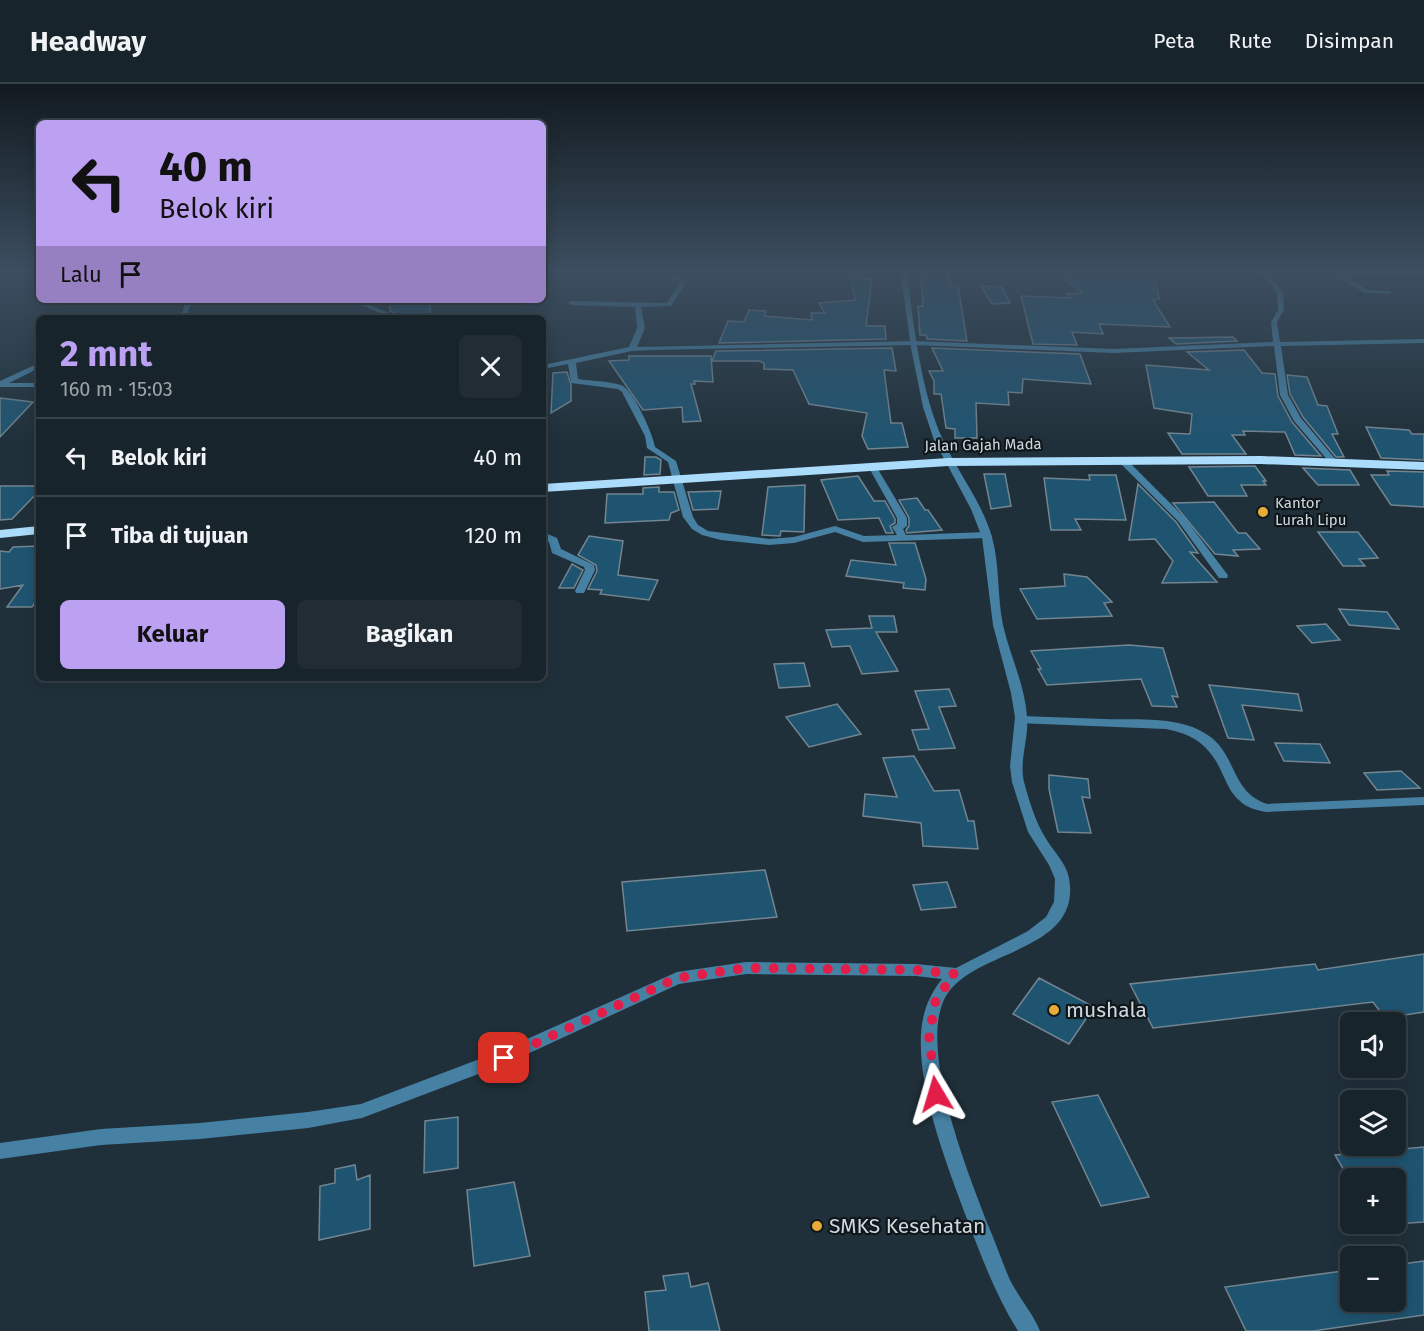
<!DOCTYPE html>
<html lang="id">
<meta charset="utf-8">
<style>
body{margin:0;font-family:"Fira Sans",sans-serif;background:#212c34;color:#f1f3f6;height:100vh;display:flex;flex-direction:column;font-size:22px;white-space:nowrap}
*{box-sizing:border-box;margin:0}
p{font-size:20px;color:#9fa4a9}
.icon{flex:none;width:33px;height:33px;fill:none;stroke:currentColor;stroke-width:2;stroke-linecap:round;stroke-linejoin:round}
.map{position:relative;flex:1;overflow:hidden}
.side{position:absolute;left:36px;top:231px;width:510px;height:366px;display:flex;flex-direction:column;background:#18242c;border-radius:9px;box-shadow:0 3px 15px #0003,0 0 0 2px #364148}
.side>*{flex:none}
.hud{position:absolute;left:36px;top:36px;width:510px;height:183px;border-radius:9px;box-shadow:0 3px 15px #0003,0 0 0 2px #364148;background:#bca0f2;color:#111;overflow:hidden}
.tools{position:absolute;left:1340px;top:928px;display:grid;gap:12px}
.tools a{display:grid;place-items:center;width:66px;height:66px;border-radius:9px;background:#18242c;box-shadow:0 3px 15px #0003,0 0 0 2px #364148;font-size:30px}
.pin{position:absolute;display:grid;place-items:center;width:51px;height:51px;color:#fff;margin:-26px;border-radius:12px;box-shadow:0 3px 9px #0006}
.me{position:absolute;width:66px;margin:-33px;rotate:353deg;stroke-linejoin:round;filter:drop-shadow(0 0 4px #0008)}
.turn{display:flex;align-items:center;gap:21px;height:126px;padding:0 24px;font-size:27px}
.turn .icon{width:78px;height:78px;stroke-width:2.5}
.turn b{display:block;font-size:42px;line-height:51px}
.then{display:flex;align-items:center;height:57px;padding:0 24px;background:#0003;gap:12px;font-size:22px}
.round{display:grid;place-items:center;flex:none;width:63px;height:63px;border-radius:9px;background:#212c34}
.head{display:flex;align-items:center;justify-content:space-between;height:102px;padding:0 24px}
h1{font-size:36px;font-weight:700;line-height:45px;color:#bca0f2}
.cta{display:flex;gap:12px;margin-top:auto;padding:12px 24px}
.cta a{flex:1;height:69px;border-radius:9px;background:#bca0f2;color:#111;font-size:24px;font-weight:700;line-height:69px;text-align:center}
.cta a+a{background:#212c34;color:#f1f3f6}
ul{padding:0;list-style:none}
li{display:flex;align-items:center;gap:18px;height:78px;padding:0 24px;border-top:2px solid #364148}
li div{flex:1}
li b{display:block;font-size:22px}
li em{font-style:normal}
header{display:flex;align-items:center;gap:36px;box-sizing:border-box;height:84px;padding:0 30px;background:#18242c;border-bottom:2px solid #364148}
header strong{font-size:28px}
nav{display:flex;gap:33px;margin-inline-start:auto;font-size:21px}
.map>svg:first-child{display:block}
</style>
<header>
<strong>Headway</strong>
<nav><a>Peta</a><a>Rute</a><a>Disimpan</a></nav>
</header>
<div class="map">
<svg width="1424" height="1247" viewBox="0 0 1424 1247">
<rect width="100%" height="100%" fill="#20303a"/>
<!-- building -->
<path fill="#1f5471" stroke="#728590" stroke-width="1.5" d="M1082,185H1153L1159,215L1153,216L1170,243L1099,240L1103,250L1072,248L1077,261L1033,260L1021,212L1071,214L1067,210L1082,209L1059,190L1081,188Z
M921,188L948,189L950,202H958L967,257L927,255L926,251H920L918,222H923Z
M850,194L872,195L866,242H885L886,255L719,259L728,237L744,238L749,226L766,227L764,232L812,236L811,229H825L819,219L856,216Z
M981,202L1002,203L1010,219L992,220Z
M390,216H431L429,234H403L390,227Z
M1233,253L1237,257L1176,260L1169,254Z
M892,264L896,287L884,286L891,339H902L908,363L868,365L862,352L867,329L809,320L793,286L764,285V279L759,277H712L716,267Z
M932,264L1080,270L1091,300L1023,295L1022,309L1008,308L1009,321L976,319L977,354H955V345L946,344L941,310H934V297L929,287H943Z
M1244,266L1262,289L1275,290L1278,312L1292,338L1321,372L1295,371L1285,348L1243,347L1245,351H1232L1246,370H1182L1168,349L1190,350L1192,330L1154,324L1146,281L1209,286L1187,268Z
M629,272H711L713,298L694,297L695,300H691L701,337L683,338L682,323L643,326L609,277L629,276Z
M567,288L571,301V317L551,329L553,289Z
M1287,291L1307,293L1318,321L1327,322L1338,350H1332L1344,373H1336L1303,333L1290,310Z
M0,314L33,318L0,353Z
M1366,343L1409,346L1412,350H1424V376L1381,374Z
M645,373H656L661,376L660,390L644,391Z
M1255,382L1266,397H1263L1266,401H1241L1247,412H1208L1189,383Z
M1303,384L1350,386L1359,401H1318Z
M1387,387L1424,388V423L1391,421L1371,391H1389Z
M984,390H1005L1011,422L991,425Z
M1089,391H1116L1126,436L1075,435L1081,446H1051L1044,394L1090,396Z
M858,392L874,417H885L895,435V439L890,442L893,449H886L879,434L838,436L821,396Z
M1138,400L1176,438L1198,469L1190,468L1217,498L1162,499L1173,477L1155,455L1129,456Z
M805,401L804,448L781,447L780,452L762,451L768,403Z
M0,402H39V407L12,435L0,436Z
M659,403V408H674L679,426L671,429L669,436L605,439L607,410H643V404Z
M721,407L718,425L693,426L688,408Z
M917,414L925,426H928L942,446L907,449L906,446L909,442V434L899,416Z
M1214,418L1238,449H1246L1260,465L1233,466L1238,472L1215,470L1173,419Z
M1318,448H1358L1378,474L1359,475L1365,482H1343Z
M589,452L623,457L618,491L658,496L649,516L600,510L602,506L588,505L597,487L596,481L578,471Z
M889,459H915L926,495L925,506L903,504L904,499L846,492L851,476L896,481Z
M39,462V513L32,523H7L23,501L0,505V467L9,468L13,463Z
M572,480L583,486L574,504H559Z
M1064,490L1087,493L1112,518L1104,519L1112,532L1037,535L1020,505L1065,502Z
M1339,525L1387,528L1399,545L1349,541Z
M869,532H894L897,548H876L898,587L862,590L850,562L832,563L826,546L872,544Z
M1326,540L1340,556L1312,559L1297,542Z
M1129,561L1163,564L1178,613L1172,612L1177,623L1152,622L1141,595L1047,601L1038,585H1041L1031,567Z
M804,579L810,602L779,604L774,580Z
M1209,601L1298,610L1302,627L1242,621L1254,656L1228,654Z
M949,605L956,622L939,623L955,664L919,666L912,646L929,645L915,607Z
M837,620L861,650L809,663L786,633Z
M1275,659L1320,660L1330,679L1284,677Z
M914,672L934,707L959,706L968,737H974L978,765L923,762L921,739L863,732L865,710L897,713L883,674Z
M1401,687L1420,704L1377,706L1364,689Z
M1049,691L1088,695L1090,714L1082,713L1091,749L1058,748L1049,705Z
M765,786L777,833L627,847L622,798Z
M947,798L956,823L921,826L913,801Z
M1424,870V928L1385,934L1373,918L1153,944L1130,900L1315,880L1318,886Z
M1039,894L1094,923L1069,960L1013,930Z
M1098,1011L1149,1113L1101,1122L1052,1018Z
M458,1033V1084L424,1089L425,1037Z
M1424,1063V1138L1395,1140V1095H1349L1335,1071Z
M355,1081L357,1096L370,1091V1145L319,1156L320,1102L335,1099V1085Z
M514,1098L530,1172L474,1182L467,1106Z
M1424,1177V1231L1313,1247H1246L1225,1203L1350,1186V1218H1395V1181Z
M688,1189L691,1203L708,1199L720,1247H649L645,1208L666,1206L663,1192Z"/>
<g fill="none" stroke-linecap="round" stroke-linejoin="round">
<!-- minor -->
<path fill="#4681a4" fill-rule="evenodd" d="M663,185H669L672,191L687,197L671,222L641,223L645,244L637,263L915,257L1114,265L1273,258L1271,238L1278,226L1277,210L1272,201L1254,185H1260L1277,199L1283,210L1284,226L1277,238L1280,258L1424,255V259L1281,262L1288,311L1301,334L1337,377L1333,380L1330,379L1294,337L1280,311L1274,262L1114,269L915,261L652,266L632,267L576,279L578,295C591,297 608,297 621,301C633,305 653,350 655,363L676,377L693,433L698,441L708,447L769,455L794,453L835,442L864,452L897,451L892,443L897,440V434L868,382L872,379L876,382L907,434V442L903,445L906,451L987,448L992,451L987,454L863,458L835,448L794,459L769,461L721,456L702,451L692,445L683,433L668,378L647,364L645,352L622,308L618,305L571,299L568,280L543,285V281L629,263L637,244L635,223L571,221L568,219L571,217L667,219L680,198L668,193Z
M1424,186V190L1345,193L1368,206L1391,207L1392,208L1389,210L1365,209L1335,191L1338,189Z
M186,216H192L187,231L181,234H172L182,229Z
M349,216H358L401,234H392Z
M39,279V284L9,299H39V303H0V297Z
M1122,373L1125,374L1184,433L1227,490L1228,492L1227,494H1219L1178,437L1119,378L1118,376Z
M543,448L557,454L561,465L594,481L595,486L584,509H576L575,507L585,486L584,483L552,469L549,458L543,455Z
M1021,632C1049,633 1077,634 1104,635C1138,636 1184,631 1212,654C1237,675 1232,708 1267,720L1424,713V721L1266,728C1257,726 1247,724 1240,717C1231,710 1227,699 1222,689C1211,663 1194,650 1166,645L1017,639L1015,636Z"/>
<!-- tertiary -->
<path fill="#4681a4" fill-rule="evenodd" d="M900,185H906C914,239 919,296 939,347C954,384 981,415 992,453C1000,482 997,512 1003,541C1010,572 1025,601 1027,633C1029,655 1019,676 1024,698C1029,716 1035,737 1045,753C1052,766 1066,778 1069,794C1083,872 965,864 943,918C921,972 968,1089 988,1141C996,1159 1002,1178 1010,1196C1019,1214 1033,1229 1040,1247H1018C996,1212 982,1174 967,1135C947,1081 914,998 922,940C925,922 931,909 942,895L916,892L746,890L679,900L510,978L362,1034L308,1044L200,1055L101,1061L0,1075V1059L101,1045L200,1039L308,1028L361,1020L498,968L677,888L746,878L916,880L956,884L1028,847L1046,833L1054,818L1055,795L1049,781L1028,748L1012,698L1010,682L1015,633L1011,609L993,541L982,453L971,425L934,356L923,323L911,264Z"/>
<!-- trunk -->
<path fill="#acdcfc" fill-rule="evenodd" d="M1261,372L1424,378V386L1261,380L948,382L543,408V400L948,374Z
M39,442V450L0,454V446Z"/>
</g>
<!-- sky -->
<linearGradient id="sky" x2="0" y2="1"><stop stop-color="#121a20"/><stop offset="0.52" stop-color="#3c4e60"/><stop offset="1" stop-color="#3c4e60" stop-opacity="0"/></linearGradient>
<rect width="1424" height="359" fill="url(#sky)"/>
<g fill="none" stroke-linecap="round" stroke-linejoin="round">
<!-- route -->
<path stroke="#e11d48" stroke-width="10" stroke-dasharray="0 18" d="M504,974L677,894L746,884L916,886L955,890L936,915L929,952L936,1010"/>
</g>
<!-- markers -->
<g fill="#e7ac37" stroke="#10171b" stroke-width="2">
<circle cx="1263" cy="428" r="6"/>
<circle cx="1054" cy="926" r="6"/>
<circle cx="817" cy="1142" r="6"/>
</g>
<g text-anchor="middle" stroke-width="4.5" stroke-linejoin="round" paint-order="stroke">
<!-- far-street labels -->
<g font-size="15" fill="#ced8de" stroke="#10171b">
<text transform="translate(983 361) rotate(-1)" y="5">Jalan Gajah Mada</text>
</g>
<!-- far-poi labels -->
<g font-size="15" fill="#ced8de" stroke="#10171b" text-anchor="start">
<text x="1275" y="424">Kantor<tspan x="1275" dy="17">Lurah Lipu</tspan></text>
</g>
<!-- near-poi labels -->
<g font-size="21" fill="#ced8de" stroke="#10171b" text-anchor="start">
<text x="1066" y="933">mushala</text>
<text x="829" y="1149">SMKS Kesehatan</text>
</g>
</g>
</svg>
<div class="tools">
<a><svg class="icon" aria-label="sound" viewBox="0 0 24 24"><path d="M4 9h4l5-4v14l-5-4H4zM17 9q2 3 0 6"/></svg></a>
<a><svg class="icon" aria-label="layers" viewBox="0 0 24 24"><path d="M12 4l9 5-9 5-9-5zM3 14l9 5 9-5"/></svg></a>
<a>+</a>
<a>−</a>
</div>
<div class="pin" style="left:504px;top:974px;background:#d93025"><svg class="icon" aria-label="arrive" viewBox="0 0 24 24"><path d="M6 21V4h12l-3 4 3 4H6"/></svg></div>
<svg class="me" style="left:936px;top:1010px" viewBox="-20 -20 40 40"><path d="M0-17L14 15 0 8-14 15z" fill="#e11d48" stroke="#fff" stroke-width="4"/></svg>
<div class="hud">
<div class="turn"><svg class="icon" aria-label="left" viewBox="0 0 24 24"><path d="M17 20v-9H6M10 6l-5 5 5 5"/></svg><div><b>40 m</b>Belok kiri</div></div>
<div class="then">Lalu<svg class="icon" aria-label="arrive" viewBox="0 0 24 24"><path d="M6 21V4h12l-3 4 3 4H6"/></svg></div>
</div>
<section class="side">
<div class="head"><div><h1>2 mnt</h1><p>160 m · 15:03</p></div><a class="round"><svg class="icon" aria-label="close" viewBox="0 0 24 24"><path d="M6 6l12 12M18 6L6 18"/></svg></a></div>
<ul>
<li><svg class="icon" aria-label="left" viewBox="0 0 24 24"><path d="M17 20v-9H6M10 6l-5 5 5 5"/></svg><div><b>Belok kiri</b></div><em>40 m</em></li>
<li><svg class="icon" aria-label="arrive" viewBox="0 0 24 24"><path d="M6 21V4h12l-3 4 3 4H6"/></svg><div><b>Tiba di tujuan</b></div><em>120 m</em></li>
</ul>
<div class="cta"><a>Keluar</a><a>Bagikan</a></div>
</section>
</div>
